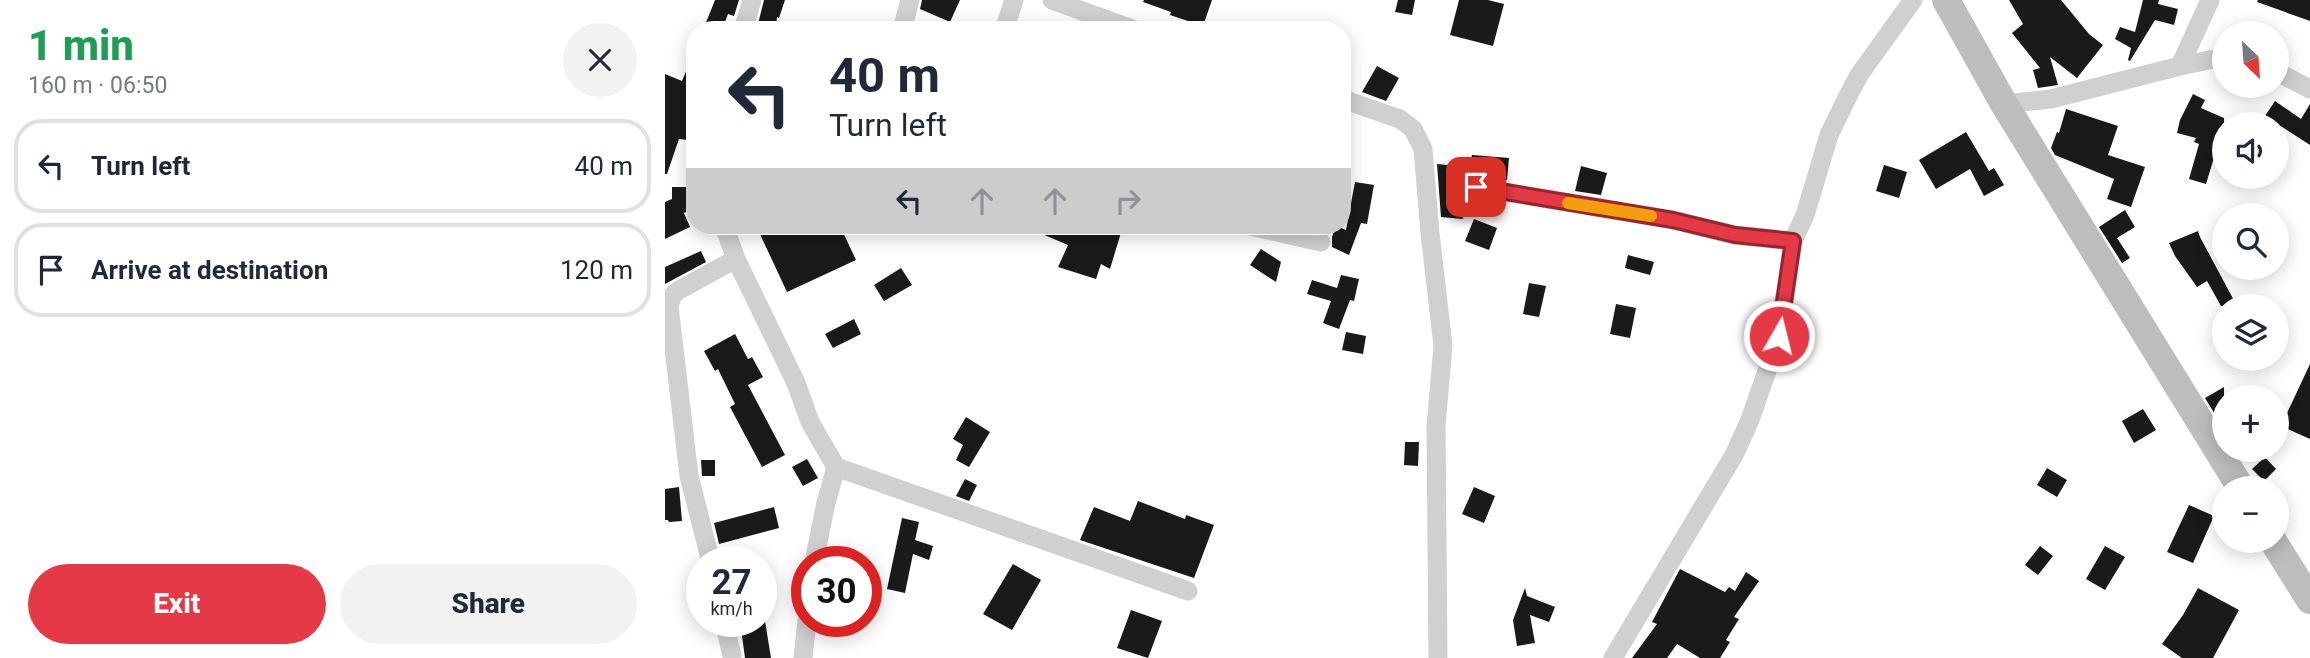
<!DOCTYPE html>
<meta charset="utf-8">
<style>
body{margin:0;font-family:Roboto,sans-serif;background:#f2f2f3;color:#1f2937;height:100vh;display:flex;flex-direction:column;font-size:26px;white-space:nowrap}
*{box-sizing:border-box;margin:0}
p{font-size:23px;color:#747a83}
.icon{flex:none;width:38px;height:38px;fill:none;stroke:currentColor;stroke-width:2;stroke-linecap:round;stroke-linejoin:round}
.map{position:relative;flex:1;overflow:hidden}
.sheet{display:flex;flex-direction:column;background:#fff;width:665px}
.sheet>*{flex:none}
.hud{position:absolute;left:21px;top:21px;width:665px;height:214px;border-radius:28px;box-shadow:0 4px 18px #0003;background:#fff;color:#1f2937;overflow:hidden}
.needle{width:46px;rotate:155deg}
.fabs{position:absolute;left:1547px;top:21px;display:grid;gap:14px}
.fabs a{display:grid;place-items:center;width:77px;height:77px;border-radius:50%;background:#fff;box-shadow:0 4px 18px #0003;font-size:35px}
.speed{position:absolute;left:21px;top:546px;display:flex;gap:14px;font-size:35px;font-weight:700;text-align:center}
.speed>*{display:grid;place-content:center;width:91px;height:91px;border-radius:50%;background:#fff;box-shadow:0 4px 18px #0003;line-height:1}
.speed small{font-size:18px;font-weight:400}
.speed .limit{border:10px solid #d22;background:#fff;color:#111}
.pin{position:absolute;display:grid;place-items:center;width:60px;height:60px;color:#fff;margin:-30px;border-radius:14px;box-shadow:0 4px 10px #0006}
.me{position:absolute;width:77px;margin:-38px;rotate:8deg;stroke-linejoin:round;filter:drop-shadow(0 0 5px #0008)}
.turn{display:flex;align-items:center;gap:24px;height:147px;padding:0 28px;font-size:32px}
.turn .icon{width:91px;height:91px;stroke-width:2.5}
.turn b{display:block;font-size:49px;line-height:60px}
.lanes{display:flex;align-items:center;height:66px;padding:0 28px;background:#0003;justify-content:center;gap:35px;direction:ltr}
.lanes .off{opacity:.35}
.round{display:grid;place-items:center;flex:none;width:74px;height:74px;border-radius:37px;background:#f2f2f3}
.headline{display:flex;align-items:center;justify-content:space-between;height:119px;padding:0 28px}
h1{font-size:42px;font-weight:800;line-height:52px;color:#1e9e55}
.cta{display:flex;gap:14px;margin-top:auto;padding:14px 28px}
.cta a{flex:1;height:80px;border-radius:42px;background:#e63946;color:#fff;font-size:28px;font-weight:800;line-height:80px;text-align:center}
.cta a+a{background:#f2f2f3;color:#1f2937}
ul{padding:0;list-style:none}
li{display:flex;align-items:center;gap:21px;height:94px;margin:0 14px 10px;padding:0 14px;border:4px solid #e0e1e3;border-radius:28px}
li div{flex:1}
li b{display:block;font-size:26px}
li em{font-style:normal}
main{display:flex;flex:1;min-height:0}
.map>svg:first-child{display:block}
</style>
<main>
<section class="sheet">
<div class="headline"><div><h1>1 min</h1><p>160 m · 06:50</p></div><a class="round"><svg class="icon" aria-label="close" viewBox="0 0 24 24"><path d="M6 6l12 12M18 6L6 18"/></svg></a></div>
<ul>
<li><svg class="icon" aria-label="left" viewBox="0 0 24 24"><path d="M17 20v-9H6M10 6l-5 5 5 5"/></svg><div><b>Turn left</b></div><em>40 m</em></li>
<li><svg class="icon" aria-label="arrive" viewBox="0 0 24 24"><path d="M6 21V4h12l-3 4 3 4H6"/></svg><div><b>Arrive at destination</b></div><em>120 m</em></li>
</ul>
<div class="cta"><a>Exit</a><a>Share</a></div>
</section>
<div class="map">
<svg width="1645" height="658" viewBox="0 0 1645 658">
<rect width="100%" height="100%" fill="#fff"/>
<!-- building -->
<path fill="#1a1a1a" d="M50,0H74L69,16L63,14L57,30H38Z
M99,0H120L114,18L112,17L111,27L93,24Z
M257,0H295L285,22L255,9Z
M479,0H547L538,26L505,15L506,12L478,2Z
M733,0H750L747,15L730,12Z
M794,0H823L839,4L828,46L785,35Z
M1344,0H1396L1424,34L1438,45L1412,78L1385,57L1393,85L1373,88L1368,70L1375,68L1347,33L1358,24Z
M1478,0H1494L1493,4L1513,9L1509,25L1490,20L1465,61L1463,60L1466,48L1450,39L1455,27L1470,32Z
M1593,0H1645V21L1592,2Z
M29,52L30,98L23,140L14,139L2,174H0V74L17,81Z
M712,66L734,78L721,101L697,92Z
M1528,94L1540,100L1536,108L1559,118V140L1554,152L1551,151L1541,184L1524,179L1534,144L1529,142L1531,138L1512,133L1515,120Z
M1610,101L1636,119L1645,104V145L1600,116Z
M1401,109L1453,126L1443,155L1480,167L1466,207L1442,199L1449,179L1390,155L1386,148L1392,132L1394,133Z
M1301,132L1324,171L1329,168L1339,185L1319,196L1305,169L1271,189L1254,160Z
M807,155L844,158L842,180L813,175L804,177Z
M772,164L802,167L798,219L776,217Z
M1219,165L1242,172L1234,198L1211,191Z
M916,166L942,173L936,195L910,191Z
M690,182L709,185L702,224L696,223L684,255L667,247V237L671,226L681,230Z
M7,187H21V212L19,213L25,227L0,239V202L7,199Z
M1460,210L1470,227L1452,238L1465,258L1457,263L1434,227Z
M809,219L832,228L824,250L800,241Z
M106,226H175L191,260L122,292L94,232Z
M358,226H458L445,269L436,264L431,279L393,267L403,245Z
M1533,231L1535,237L1572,306H1556L1542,281L1532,287L1510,256L1504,243Z
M596,249L616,262L611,282L585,265Z
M36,251L41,262L0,284V267Z
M963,255L989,262L985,275L960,268Z
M236,268L247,285L219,301L209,285Z
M676,275L694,279L689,301L685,300L674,329L658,323L666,301L642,294L647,280L672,288Z
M864,283L881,286L874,317L858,314Z
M951,304L971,308L965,338L945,334Z
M189,319L196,334L168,348L160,334Z
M681,332L701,336L698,354L677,350Z
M70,334L83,359L87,357L98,377L83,385L120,455L97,467L65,407L70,404L53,369L50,371L39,351Z
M1645,364V439L1616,426Z
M1559,387V429L1540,398Z
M1478,409L1491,430L1469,443L1457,421Z
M301,417L325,432L304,467L291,460L298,445L288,439Z
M740,442H754L753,466L739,465Z
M1600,457L1611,469L1599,481L1587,469Z
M142,459L153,478L138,486L127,467Z
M36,460H50V476H37Z
M1382,468L1402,480L1392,497L1372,485Z
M300,479L312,485L304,501L291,496Z
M14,487L17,521L4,522L3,520H0V489Z
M809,487L830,496L819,523L797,514Z
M473,501L520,519L521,515L549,525L529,578L415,540L429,507L465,521Z
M1524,505L1549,516L1528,563L1502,552Z
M109,507L114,528L54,544L49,523Z
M237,518L254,522L250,540L268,546L264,560L248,554L240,593L222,589Z
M1375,546L1388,556L1373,575L1360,565Z
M1440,546L1460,557L1440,590L1421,579Z
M348,564L376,580L347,630L318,614Z
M1015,569L1060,592L1064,587L1070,591L1081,572L1094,581L1069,617L1074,619L1061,640L1065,642L1055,658H1035L1012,644L1002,658H967L992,624L987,622Z
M860,588L862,596L890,607L884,622L865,615L870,643L852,646L848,620Z
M1533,588L1574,610L1548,658H1517L1497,644L1518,615Z
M466,610L497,621L483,658L452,648Z
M75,621H100L106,658H80Z"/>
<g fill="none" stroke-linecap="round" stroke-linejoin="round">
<!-- street -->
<path stroke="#d0d0d0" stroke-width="19" d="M387,0L470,30
M78,30L87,0
M237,30L245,0
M339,30L349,0
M1515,66L1545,0
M1612,72L1645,89
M677,99L735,119L748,129L758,149L765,233L778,346L771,426L773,658
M1339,104L1386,99L1515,66L1559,57
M811,187L1008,220L1070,235L1128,241L1140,215L1164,135L1183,96L1194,75L1248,0
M59,226L71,259L131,383L145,422L171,467L161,503L149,562
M585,226L656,242
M171,467L523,591
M46,562L24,476L4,306L8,295L14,290L71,259
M59,621L67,656
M138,658L142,621
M948,658L1069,455L1085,420L1114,336L1128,241"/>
<!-- secondary -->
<path stroke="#bdbdbd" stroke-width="28" d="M1281,0L1339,104L1576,488
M1608,541L1645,600"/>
</g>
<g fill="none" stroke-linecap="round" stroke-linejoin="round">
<defs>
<path id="route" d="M811,187L1008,220L1070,235L1128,241L1114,336"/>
</defs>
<!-- route casing -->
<use href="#route" stroke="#96252e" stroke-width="18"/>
<!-- route -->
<use href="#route" stroke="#e63946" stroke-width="12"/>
<!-- slow -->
<path stroke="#f59e0b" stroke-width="12" d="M903,203L986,216"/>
</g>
</svg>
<div class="fabs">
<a><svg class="needle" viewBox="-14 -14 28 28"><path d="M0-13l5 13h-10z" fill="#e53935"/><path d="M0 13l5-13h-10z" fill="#747a83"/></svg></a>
<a><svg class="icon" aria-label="sound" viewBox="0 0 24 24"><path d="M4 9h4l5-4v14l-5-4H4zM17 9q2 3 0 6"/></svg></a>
<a><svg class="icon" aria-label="search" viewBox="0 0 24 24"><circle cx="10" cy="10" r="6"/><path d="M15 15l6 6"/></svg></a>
<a><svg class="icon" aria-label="layers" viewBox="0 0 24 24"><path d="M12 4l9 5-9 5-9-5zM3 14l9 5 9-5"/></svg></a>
<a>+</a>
<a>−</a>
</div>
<div class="speed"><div>27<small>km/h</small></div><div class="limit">30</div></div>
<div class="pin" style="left:811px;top:187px;background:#d93025"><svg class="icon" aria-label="arrive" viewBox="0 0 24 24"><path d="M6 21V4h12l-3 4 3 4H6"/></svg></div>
<svg class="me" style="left:1114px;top:336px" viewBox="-20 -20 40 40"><circle r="17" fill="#e63946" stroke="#fff" stroke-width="3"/><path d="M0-11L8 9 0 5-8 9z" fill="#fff"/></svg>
<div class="hud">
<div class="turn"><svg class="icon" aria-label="left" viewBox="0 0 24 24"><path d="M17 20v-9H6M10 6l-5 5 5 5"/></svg><div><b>40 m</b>Turn left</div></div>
<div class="lanes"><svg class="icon" aria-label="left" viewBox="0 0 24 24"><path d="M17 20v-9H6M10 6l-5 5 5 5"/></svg><svg class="icon off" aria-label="ahead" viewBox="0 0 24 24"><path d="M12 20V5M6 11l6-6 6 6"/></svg><svg class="icon off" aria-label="ahead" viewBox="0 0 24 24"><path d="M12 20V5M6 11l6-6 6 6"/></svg><svg class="icon off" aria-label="right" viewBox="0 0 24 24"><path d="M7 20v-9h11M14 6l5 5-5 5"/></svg></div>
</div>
</div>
</main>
